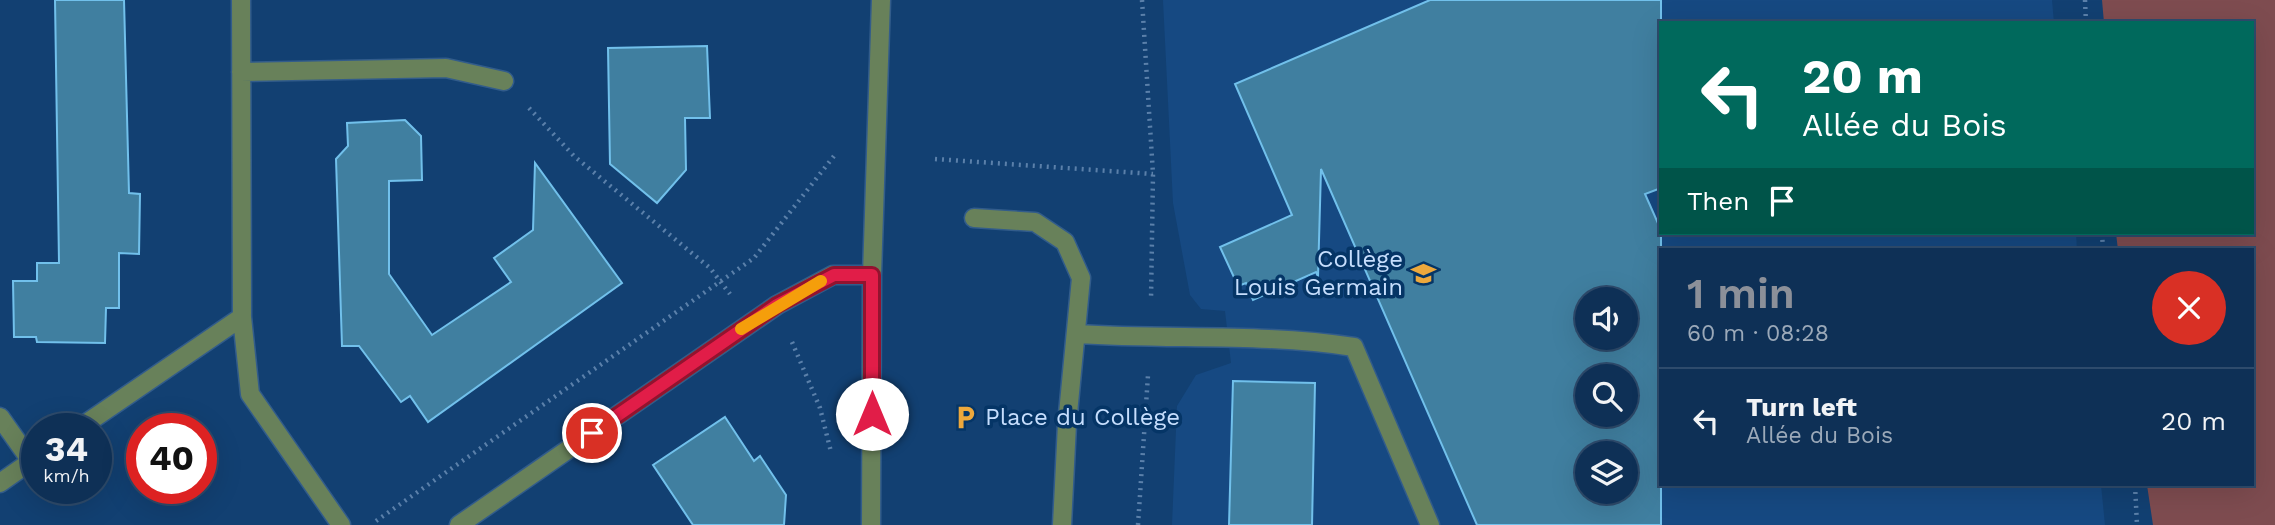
<!DOCTYPE html>
<meta charset="utf-8">
<style>
body{margin:0;font-family:"Work Sans",sans-serif;background:#1c3c60;color:#f1f3f6;height:100vh;display:flex;flex-direction:column;font-size:26px;white-space:nowrap}
*{box-sizing:border-box;margin:0}
p{font-size:23px;color:#9ba9b9}
.icon{flex:none;width:38px;height:38px;fill:none;stroke:currentColor;stroke-width:2;stroke-linecap:round;stroke-linejoin:round}
.map{position:relative;flex:1;overflow:hidden}
.panel{position:absolute;left:1659px;top:248px;width:595px;height:238px;display:flex;flex-direction:column;background:#0e3056;border-radius:0px;box-shadow:0 7px 28px #0002,0 0 0 2px #2e4b6c}
.panel>*{flex:none}
.banner{position:absolute;left:1659px;top:21px;width:595px;height:214px;border-radius:0px;box-shadow:0 7px 28px #0002,0 0 0 2px #2e4b6c;background:#00695c;color:#fff;overflow:hidden}
.fabs{position:absolute;left:1575px;top:287px;display:grid;gap:14px}
.fabs a{display:grid;place-items:center;width:63px;height:63px;border-radius:50%;background:#0e3056;box-shadow:0 7px 28px #0002,0 0 0 2px #2e4b6c;font-size:35px}
.speed{position:absolute;left:21px;top:413px;display:flex;gap:14px;font-size:35px;font-weight:700;text-align:center}
.speed>*{display:grid;place-content:center;width:91px;height:91px;border-radius:50%;background:#0e3056;box-shadow:0 7px 28px #0002,0 0 0 2px #2e4b6c;line-height:1}
.speed small{font-size:18px;font-weight:400}
.speed .limit{border:10px solid #d22;background:#fff;color:#111}
.pin{position:absolute;display:grid;place-items:center;width:60px;height:60px;color:#fff;margin:-30px;border:4px solid #fff;border-radius:50%;box-shadow:0 2px 7px #0007}
.me{position:absolute;width:77px;margin:-38px;rotate:0deg;stroke-linejoin:round;filter:drop-shadow(0 0 5px #0008)}
.turn{display:flex;align-items:center;gap:24px;height:147px;padding:0 28px;font-size:32px}
.turn .icon{width:91px;height:91px;stroke-width:2.5}
.turn b{display:block;font-size:49px;line-height:60px}
.then{display:flex;align-items:center;height:66px;padding:0 28px;background:#0003;gap:14px;font-size:26px}
.round{display:grid;place-items:center;flex:none;width:74px;height:74px;border-radius:37px;background:#1c3c60}
.summary{display:flex;align-items:center;justify-content:space-between;height:119px;padding:0 28px}
h1{font-size:42px;font-weight:600;line-height:52px;color:#8c9099}
ul{padding:0;list-style:none}
li{display:flex;align-items:center;gap:21px;height:105px;padding:0 28px;border-top:2px solid #2e4b6c}
li div{flex:1}
li b{display:block;font-size:26px}
li em{font-style:normal}
.map>svg:first-child{display:block}
</style>
<div class="map">
<svg width="2275" height="525" viewBox="0 0 2275 525">
<rect width="100%" height="100%" fill="#124072"/>
<!-- built -->
<path fill="#164982" fill-rule="evenodd" d="M1163,0H2052L2054,23H1661V233H2076L2077,250H1661V485H2101L2105,525H1172L1177,406L1196,375L1231,363L1225,311L1201,309L1190,295L1173,203ZM1587,299H1626V338H1587ZM1587,376H1626V415H1587ZM1587,453H1626V492H1587Z"/>
<!-- green -->
<path fill="#7e4c50" d="M2102,0H2275V525H2153L2147,485H2252V250H2118L2116,233H2252V23H2104Z"/>
<!-- building -->
<path fill="#407fa0" stroke="#71c0eb" stroke-width="2" fill-rule="evenodd" d="M55,0H124L129,193L140,194L139,254L119,253V308H106L105,343L37,342L36,337H14L13,281H37V263H59Z
M1430,0H1661V188L1645,194L1661,230V525H1477L1321,169L1318,277L1316,272L1253,300L1246,283L1238,286L1220,247L1292,215L1235,84ZM1587,299H1626V338H1587ZM1587,376H1626V415H1587ZM1587,453H1626V492H1587Z
M707,46L710,118H685L686,170L657,203L610,164L608,48Z
M405,120L421,136L422,180L389,181V274L432,335L511,282L494,258L533,230L535,163L622,283L428,422L410,396L401,402L359,346H342L336,159L348,146L347,123Z
M1233,381L1315,383L1312,525H1229Z
M725,417L754,461L760,456L786,495L784,525H693L653,465Z"/>
<g fill="none" stroke-linecap="round" stroke-linejoin="round">
<defs>
<path id="minor" d="M241,0L242,317L250,394L341,525
M241,72L446,68L504,81
M974,218L1035,222L1065,242L1081,278L1067,424L1062,525
M1078,334C1170,340 1263,333 1354,347L1430,525
M0,417L31,461
M78,429L242,317
M0,483L37,457
M459,525L777,305L833,275H872
M871,525L872,275L881,0"/>
</defs>
<!-- minor casing -->
<use href="#minor" stroke="#325c8b" stroke-width="21"/>
<!-- path -->
<path stroke="#5b80aa" stroke-width="4.5" stroke-dasharray="2 5" stroke-linecap="butt" d="M1142,0L1153,174L1151,300
M2085,0L2086,23
M529,108L574,156L710,268L730,294
M935,159L1153,174
M2102,233L2103,250
M792,342L820,408L831,452
M2135,485L2137,525
M376,521L754,258L834,156
M1138,525L1148,375"/>
<!-- minor -->
<use href="#minor" stroke="#68815a" stroke-width="18"/>
</g>
<g fill="none" stroke-linecap="round" stroke-linejoin="round">
<defs>
<path id="route" d="M592,433L777,305L834,275H872V414"/>
</defs>
<!-- route casing -->
<use href="#route" stroke="#92132f" stroke-width="18"/>
<!-- route -->
<use href="#route" stroke="#e11d48" stroke-width="12"/>
<!-- slow -->
<path stroke="#f59e0b" stroke-width="12" d="M741,329L821,281"/>
</g>
<!-- icons -->
<defs>
<symbol id="school-bare" viewBox="-9 -9 18 18"><path d="M0-5L7-2L0 1L-7-2ZM-4 1L0 2.5L4 1V4Q0 6-4 4Z" fill="#eda83c" stroke="#053566" stroke-width="2.5" paint-order="stroke"/></symbol>
<symbol id="parking-bare" viewBox="-9 -9 18 18"><path d="M-3.5-5.5H1a3.5 3.5 0 0 1 0 7H-1V5.5H-3.5ZM-1-3.4V-.6H.8a1.4 1.4 0 0 0 0-2.8Z" fill="#eda83c" stroke="#053566" stroke-width="2.5" paint-order="stroke"/></symbol>
</defs>
<g fill-rule="evenodd">
<use href="#school-bare" x="1406" y="256" width="35" height="35"/>
<use href="#parking-bare" x="948" y="400" width="35" height="35"/>
</g>
<g text-anchor="middle" stroke-width="7" stroke-linejoin="round" paint-order="stroke">
<!-- poi labels -->
<g font-size="24" fill="#c6defd" stroke="#053566" text-anchor="end">
<text x="1403" y="267">Collège<tspan x="1403" dy="28">Louis Germain</tspan></text>
<text x="985" y="425" text-anchor="start">Place du Collège</text>
</g>
</g>
</svg>
<div class="fabs">
<a><svg class="icon" aria-label="sound" viewBox="0 0 24 24"><path d="M4 9h4l5-4v14l-5-4H4zM17 9q2 3 0 6"/></svg></a>
<a><svg class="icon" aria-label="search" viewBox="0 0 24 24"><circle cx="10" cy="10" r="6"/><path d="M15 15l6 6"/></svg></a>
<a><svg class="icon" aria-label="layers" viewBox="0 0 24 24"><path d="M12 4l9 5-9 5-9-5zM3 14l9 5 9-5"/></svg></a>
</div>
<div class="speed"><div>34<small>km/h</small></div><div class="limit">40</div></div>
<div class="pin" style="left:592px;top:433px;background:#d93025"><svg class="icon" aria-label="arrive" viewBox="0 0 24 24"><path d="M6 21V4h12l-3 4 3 4H6"/></svg></div>
<svg class="me" style="left:872px;top:414px" viewBox="-20 -20 40 40"><circle r="19" fill="#fff"/><path d="M0-13L10 11 0 6-10 11z" fill="#e11d48"/></svg>
<div class="banner">
<div class="turn"><svg class="icon" aria-label="left" viewBox="0 0 24 24"><path d="M17 20v-9H6M10 6l-5 5 5 5"/></svg><div><b>20 m</b>Allée du Bois</div></div>
<div class="then">Then<svg class="icon" aria-label="arrive" viewBox="0 0 24 24"><path d="M6 21V4h12l-3 4 3 4H6"/></svg></div>
</div>
<section class="panel">
<div class="summary"><div><h1>1 min</h1><p>60 m · 08:28</p></div><a class="round" style="background:#d93025;color:#fff"><svg class="icon" aria-label="close" viewBox="0 0 24 24"><path d="M6 6l12 12M18 6L6 18"/></svg></a></div>
<ul>
<li><svg class="icon" aria-label="left" viewBox="0 0 24 24"><path d="M17 20v-9H6M10 6l-5 5 5 5"/></svg><div><b>Turn left</b><p>Allée du Bois</p></div><em>20 m</em></li>
</ul>
</section>
</div>
